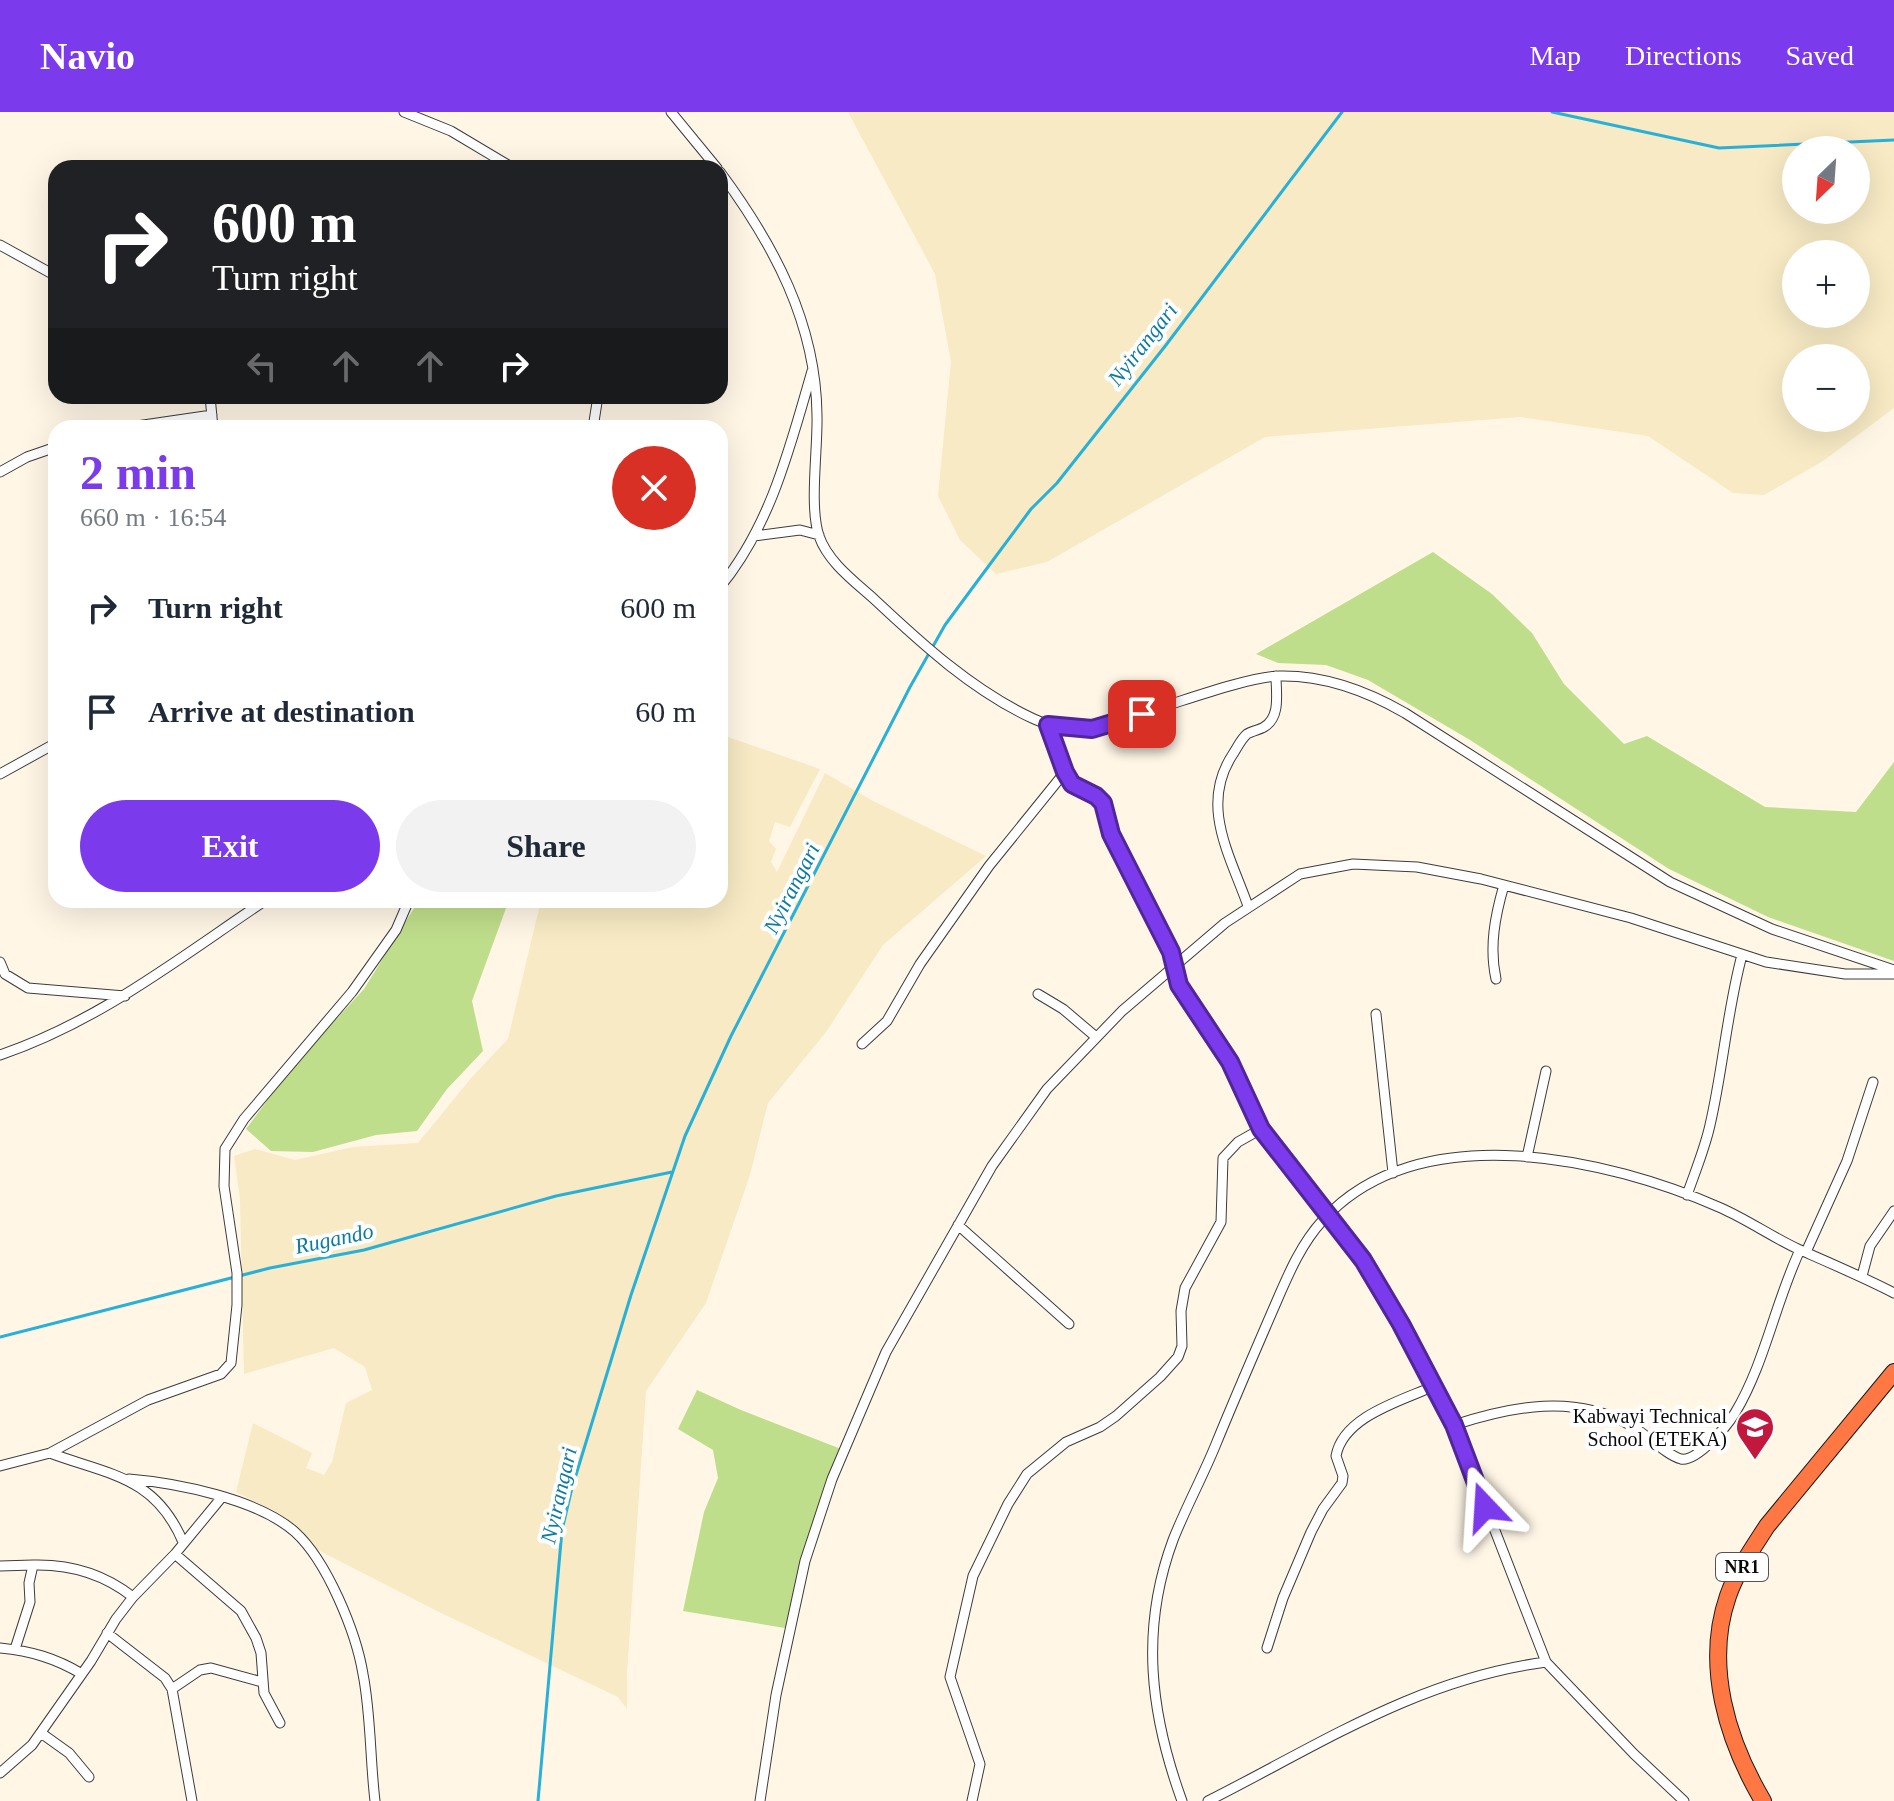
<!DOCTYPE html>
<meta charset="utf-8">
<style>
body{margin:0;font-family:"Times New Roman",serif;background:#f2f2f3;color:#1f2937;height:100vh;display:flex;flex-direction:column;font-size:30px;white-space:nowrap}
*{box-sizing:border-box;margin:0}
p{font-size:26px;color:#747a83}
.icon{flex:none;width:44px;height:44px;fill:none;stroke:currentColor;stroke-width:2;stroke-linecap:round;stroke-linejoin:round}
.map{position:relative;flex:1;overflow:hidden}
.panel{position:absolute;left:48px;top:308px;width:680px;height:488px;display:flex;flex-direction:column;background:#fff;border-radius:24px;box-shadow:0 8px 32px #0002}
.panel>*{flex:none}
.hud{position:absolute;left:48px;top:48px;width:680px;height:244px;border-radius:24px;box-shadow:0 8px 32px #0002;background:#202124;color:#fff;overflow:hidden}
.needle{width:52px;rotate:205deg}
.buttons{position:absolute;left:1782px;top:24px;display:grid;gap:16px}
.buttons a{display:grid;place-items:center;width:88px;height:88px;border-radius:50%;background:#fff;box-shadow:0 8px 32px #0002;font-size:40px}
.pin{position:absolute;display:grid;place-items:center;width:68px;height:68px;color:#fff;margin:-34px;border-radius:16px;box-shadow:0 4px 12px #0006}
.me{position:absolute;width:88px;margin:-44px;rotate:340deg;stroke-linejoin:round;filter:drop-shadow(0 0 6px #0008)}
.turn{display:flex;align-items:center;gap:28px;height:168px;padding:0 32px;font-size:36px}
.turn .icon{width:104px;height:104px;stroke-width:2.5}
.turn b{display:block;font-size:56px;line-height:68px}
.lanes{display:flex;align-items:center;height:76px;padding:0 32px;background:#0003;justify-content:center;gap:40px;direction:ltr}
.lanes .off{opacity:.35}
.round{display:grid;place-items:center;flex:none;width:84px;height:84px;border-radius:42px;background:#f2f2f3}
.overview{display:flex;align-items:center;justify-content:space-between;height:136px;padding:0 32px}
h1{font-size:48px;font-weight:600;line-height:60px;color:#7c3aed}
.primary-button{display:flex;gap:16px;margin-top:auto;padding:16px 32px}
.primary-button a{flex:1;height:92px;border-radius:48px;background:#7c3aed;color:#fff;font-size:32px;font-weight:600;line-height:92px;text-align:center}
.primary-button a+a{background:#f2f2f3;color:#1f2937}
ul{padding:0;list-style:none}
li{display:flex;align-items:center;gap:24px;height:104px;padding:0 32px}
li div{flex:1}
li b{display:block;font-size:30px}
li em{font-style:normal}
header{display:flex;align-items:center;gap:48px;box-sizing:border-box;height:112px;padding:0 40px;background:#7c3aed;color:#fff}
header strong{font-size:38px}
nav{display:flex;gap:44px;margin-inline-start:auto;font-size:28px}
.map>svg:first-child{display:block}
</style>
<header>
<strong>Navio</strong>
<nav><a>Map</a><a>Directions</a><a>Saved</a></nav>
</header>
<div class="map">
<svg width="1894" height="1689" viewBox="0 0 1894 1689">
<rect width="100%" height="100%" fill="#fff6e6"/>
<!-- farmland -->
<path fill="#f7eac4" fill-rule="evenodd" d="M848,0H1894V296L1823,349L1764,383L1733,381L1648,324L1521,305L1265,325L1047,450L996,462L960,428L938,384L951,250L935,162ZM1796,38H1856V98H1796ZM1796,142H1856V202H1796ZM1796,246H1856V306H1796Z
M720,614L725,624L820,657L790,715L775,710L769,729L776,737L771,750L777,760L825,661L873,689L986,744L883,833L826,920L768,991L750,1063L706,1191L646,1279L627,1561V1597L618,1585L437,1499L318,1438L280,1402L236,1380L253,1311L312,1341L306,1356L324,1363L332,1350L346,1291L372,1278L365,1255L334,1236L244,1262L240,1087L234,1044L255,1037L295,1048L353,1035L418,1031L472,965L508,927L541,788H720Z"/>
<!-- forest -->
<path fill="#bfde8b" d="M1433,440L1492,482L1532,521L1564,572L1624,632L1647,624L1765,695L1856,700L1894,650V849L1768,805L1669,757L1470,628L1368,568L1326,553L1278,551L1256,542Z
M419,788H509L472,889L483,939L447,977L417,1019L376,1023L313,1040L271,1039L246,1017L292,955L364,877Z
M697,1278L741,1298L841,1337L810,1419L785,1516L683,1499L704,1400L718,1366L713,1338L678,1317Z"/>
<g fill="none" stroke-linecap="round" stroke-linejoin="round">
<!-- stream -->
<path stroke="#27b0d8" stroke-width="3" d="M1552,0L1719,36L1894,28
M0,1225L270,1156L364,1138L556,1084L672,1060
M538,1689L562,1418L572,1376L631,1183L685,1024L731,924L910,575L945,513L979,467L1031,397L1057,371L1166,233L1342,0"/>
<defs>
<path id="street" d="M404,0L451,19L513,56
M671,0L717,56
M720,60C774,133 816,211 817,303C818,337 809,394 819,424C828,450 854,469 874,487C922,532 973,579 1034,607C1049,614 1064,618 1080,618C1109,617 1135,604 1162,595C1191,586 1250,565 1279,564C1324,563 1367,579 1405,601L1670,770L1772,817L1894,858
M0,133L56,164
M210,284L213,316
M123,316L212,303
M593,316L598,284
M0,360L27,345L56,335
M754,424L800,418L819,423
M720,475C771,413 790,335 812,259
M1048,613L1069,667L1103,691L1111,722L1171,840L1179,873L1230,950L1261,1017L1363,1148L1401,1212L1454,1313L1546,1550L1634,1642L1684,1689
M0,662L56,631
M1248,794C1230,743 1199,693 1233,642C1237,636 1241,627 1247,622C1252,619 1259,618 1264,615C1281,605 1276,581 1276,564
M0,850L5,862L28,876L125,884
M1496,867C1489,835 1495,804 1504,773
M1038,882L1063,897L1096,925
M1376,902L1393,1061
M862,932L887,909L920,852L989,754L1065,660
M0,943C100,909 179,846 266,788
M1527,1045L1546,959
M1687,1083C1695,1060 1705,1036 1710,1013C1723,957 1727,899 1742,843
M958,1113L1069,1212
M1806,1140L1847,1049L1873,970
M1862,1164L1870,1134L1894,1099
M1454,1313C1513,1294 1574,1282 1630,1313C1645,1321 1666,1343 1681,1347C1697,1350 1727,1314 1735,1301C1765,1251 1775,1191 1800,1138
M50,1341C109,1363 155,1364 183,1430
M0,1354L50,1341L148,1288L221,1262L231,1251L237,1193V1161L224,1074L225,1037L244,1007L352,880L396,818L409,788
M129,1367C177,1371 258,1387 295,1420C327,1449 356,1520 363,1562C371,1603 370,1647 375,1689
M175,1442L241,1499L256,1526L261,1541L264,1581L280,1611
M0,1454L33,1453
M107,1521L165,1566L172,1577L192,1689
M0,1536C31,1539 55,1546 82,1562
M1267,1536L1283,1486L1311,1420L1323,1397L1342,1371L1343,1364L1336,1344C1343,1305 1400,1289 1432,1275
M15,1537L30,1490L29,1471L33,1453C70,1452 104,1462 133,1485
M172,1577L200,1558L211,1556L262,1570
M41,1621L69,1641L89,1665
M0,1661L32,1633L91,1549L116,1507L133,1485L175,1442L222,1385
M760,1689L776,1583L805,1449L832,1367L886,1240L992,1054L1047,977L1122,899L1225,811L1300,762L1353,752L1417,755L1481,767L1631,806L1766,850L1845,862H1894
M972,1689L980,1652L950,1565L973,1464L1008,1392L1027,1362L1066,1330L1100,1315L1116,1304L1160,1265L1178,1245L1182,1234L1181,1199L1185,1176L1221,1110L1223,1046L1238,1030L1261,1017
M1182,1689C1150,1601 1140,1517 1173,1428C1186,1395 1203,1364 1216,1332C1234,1288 1253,1244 1272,1200C1286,1168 1299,1134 1323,1108C1419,1003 1608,1046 1721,1096C1748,1108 1772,1125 1798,1137C1830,1151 1863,1165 1894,1181
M1208,1689C1321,1632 1418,1567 1546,1550"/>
<path id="highway" d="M1763,1689C1727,1628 1704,1553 1728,1484C1737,1458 1753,1436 1767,1414L1894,1260"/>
</defs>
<!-- street casing -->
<use href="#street" stroke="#3c3c3c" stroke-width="11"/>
<!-- highway casing -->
<use href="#highway" stroke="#1a1a1a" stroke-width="18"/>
<!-- street -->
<use href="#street" stroke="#fff" stroke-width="9"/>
<!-- highway -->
<use href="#highway" stroke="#ff7844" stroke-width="16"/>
</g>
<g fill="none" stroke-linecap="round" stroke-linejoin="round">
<defs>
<path id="route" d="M1142,602L1092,617L1048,613L1065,660L1072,672L1096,684L1103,691L1111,722L1171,840L1179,873L1230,950L1261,1017L1363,1148L1401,1212L1454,1313L1485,1395"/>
</defs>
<!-- route casing -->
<use href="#route" stroke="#51269a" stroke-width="20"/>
<!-- route -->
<use href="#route" stroke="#7c3aed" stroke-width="14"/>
</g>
<!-- icons -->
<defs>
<symbol id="school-pin" viewBox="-11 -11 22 30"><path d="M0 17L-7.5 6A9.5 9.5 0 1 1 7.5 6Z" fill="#c3183e" stroke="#fff"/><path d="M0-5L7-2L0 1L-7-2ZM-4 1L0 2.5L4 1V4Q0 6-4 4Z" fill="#fff"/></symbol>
</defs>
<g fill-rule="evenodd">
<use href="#school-pin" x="1733" y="1293" width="44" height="60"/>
</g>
<g text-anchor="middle" stroke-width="8" stroke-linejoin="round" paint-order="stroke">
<!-- shield labels -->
<rect fill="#fff" stroke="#535353" stroke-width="2" x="1716" y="1441" width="52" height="28" rx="6"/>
<g font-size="18" font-weight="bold" fill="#090909">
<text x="1742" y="1461">NR1</text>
</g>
<!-- poi labels -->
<g font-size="20" fill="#090909" stroke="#fff" text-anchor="end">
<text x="1727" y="1311">Kabwayi Technical<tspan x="1727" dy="23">School (ETEKA)</tspan></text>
</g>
<!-- water labels -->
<g font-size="22" font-style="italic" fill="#0b7ba3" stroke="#fff">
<text transform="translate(1142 232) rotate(-52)" y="8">Nyirangari</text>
<text transform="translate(791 776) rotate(-63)" y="8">Nyirangari</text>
<text transform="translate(334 1126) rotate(-12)" y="8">Rugando</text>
<text transform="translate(558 1383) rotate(-77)" y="8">Nyirangari</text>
</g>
</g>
</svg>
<div class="buttons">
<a><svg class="needle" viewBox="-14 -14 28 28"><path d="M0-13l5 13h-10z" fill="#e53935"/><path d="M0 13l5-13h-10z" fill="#747a83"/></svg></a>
<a>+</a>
<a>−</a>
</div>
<div class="pin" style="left:1142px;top:602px;background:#d93025"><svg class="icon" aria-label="arrive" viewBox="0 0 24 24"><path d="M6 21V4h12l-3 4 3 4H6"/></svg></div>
<svg class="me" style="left:1485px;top:1395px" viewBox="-20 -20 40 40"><path d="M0-17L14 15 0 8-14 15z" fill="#7c3aed" stroke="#fff" stroke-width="4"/></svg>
<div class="hud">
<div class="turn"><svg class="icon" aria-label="right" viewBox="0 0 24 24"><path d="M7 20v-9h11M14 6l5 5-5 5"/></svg><div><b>600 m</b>Turn right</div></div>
<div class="lanes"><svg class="icon off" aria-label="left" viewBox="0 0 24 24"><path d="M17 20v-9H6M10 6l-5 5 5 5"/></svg><svg class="icon off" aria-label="ahead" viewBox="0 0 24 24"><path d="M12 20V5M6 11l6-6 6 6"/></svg><svg class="icon off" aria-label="ahead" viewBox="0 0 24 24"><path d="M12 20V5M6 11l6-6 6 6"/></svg><svg class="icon" aria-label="right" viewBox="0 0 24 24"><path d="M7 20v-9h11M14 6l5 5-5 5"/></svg></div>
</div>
<section class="panel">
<div class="overview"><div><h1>2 min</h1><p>660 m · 16:54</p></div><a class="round" style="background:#d93025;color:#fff"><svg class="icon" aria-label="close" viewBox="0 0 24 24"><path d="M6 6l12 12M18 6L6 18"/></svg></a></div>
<ul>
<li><svg class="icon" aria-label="right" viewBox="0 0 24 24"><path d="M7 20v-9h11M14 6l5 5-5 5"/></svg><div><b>Turn right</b></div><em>600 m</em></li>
<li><svg class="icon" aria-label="arrive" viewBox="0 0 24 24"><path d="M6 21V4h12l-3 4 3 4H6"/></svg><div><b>Arrive at destination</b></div><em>60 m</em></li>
</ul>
<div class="primary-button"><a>Exit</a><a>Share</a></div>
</section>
</div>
